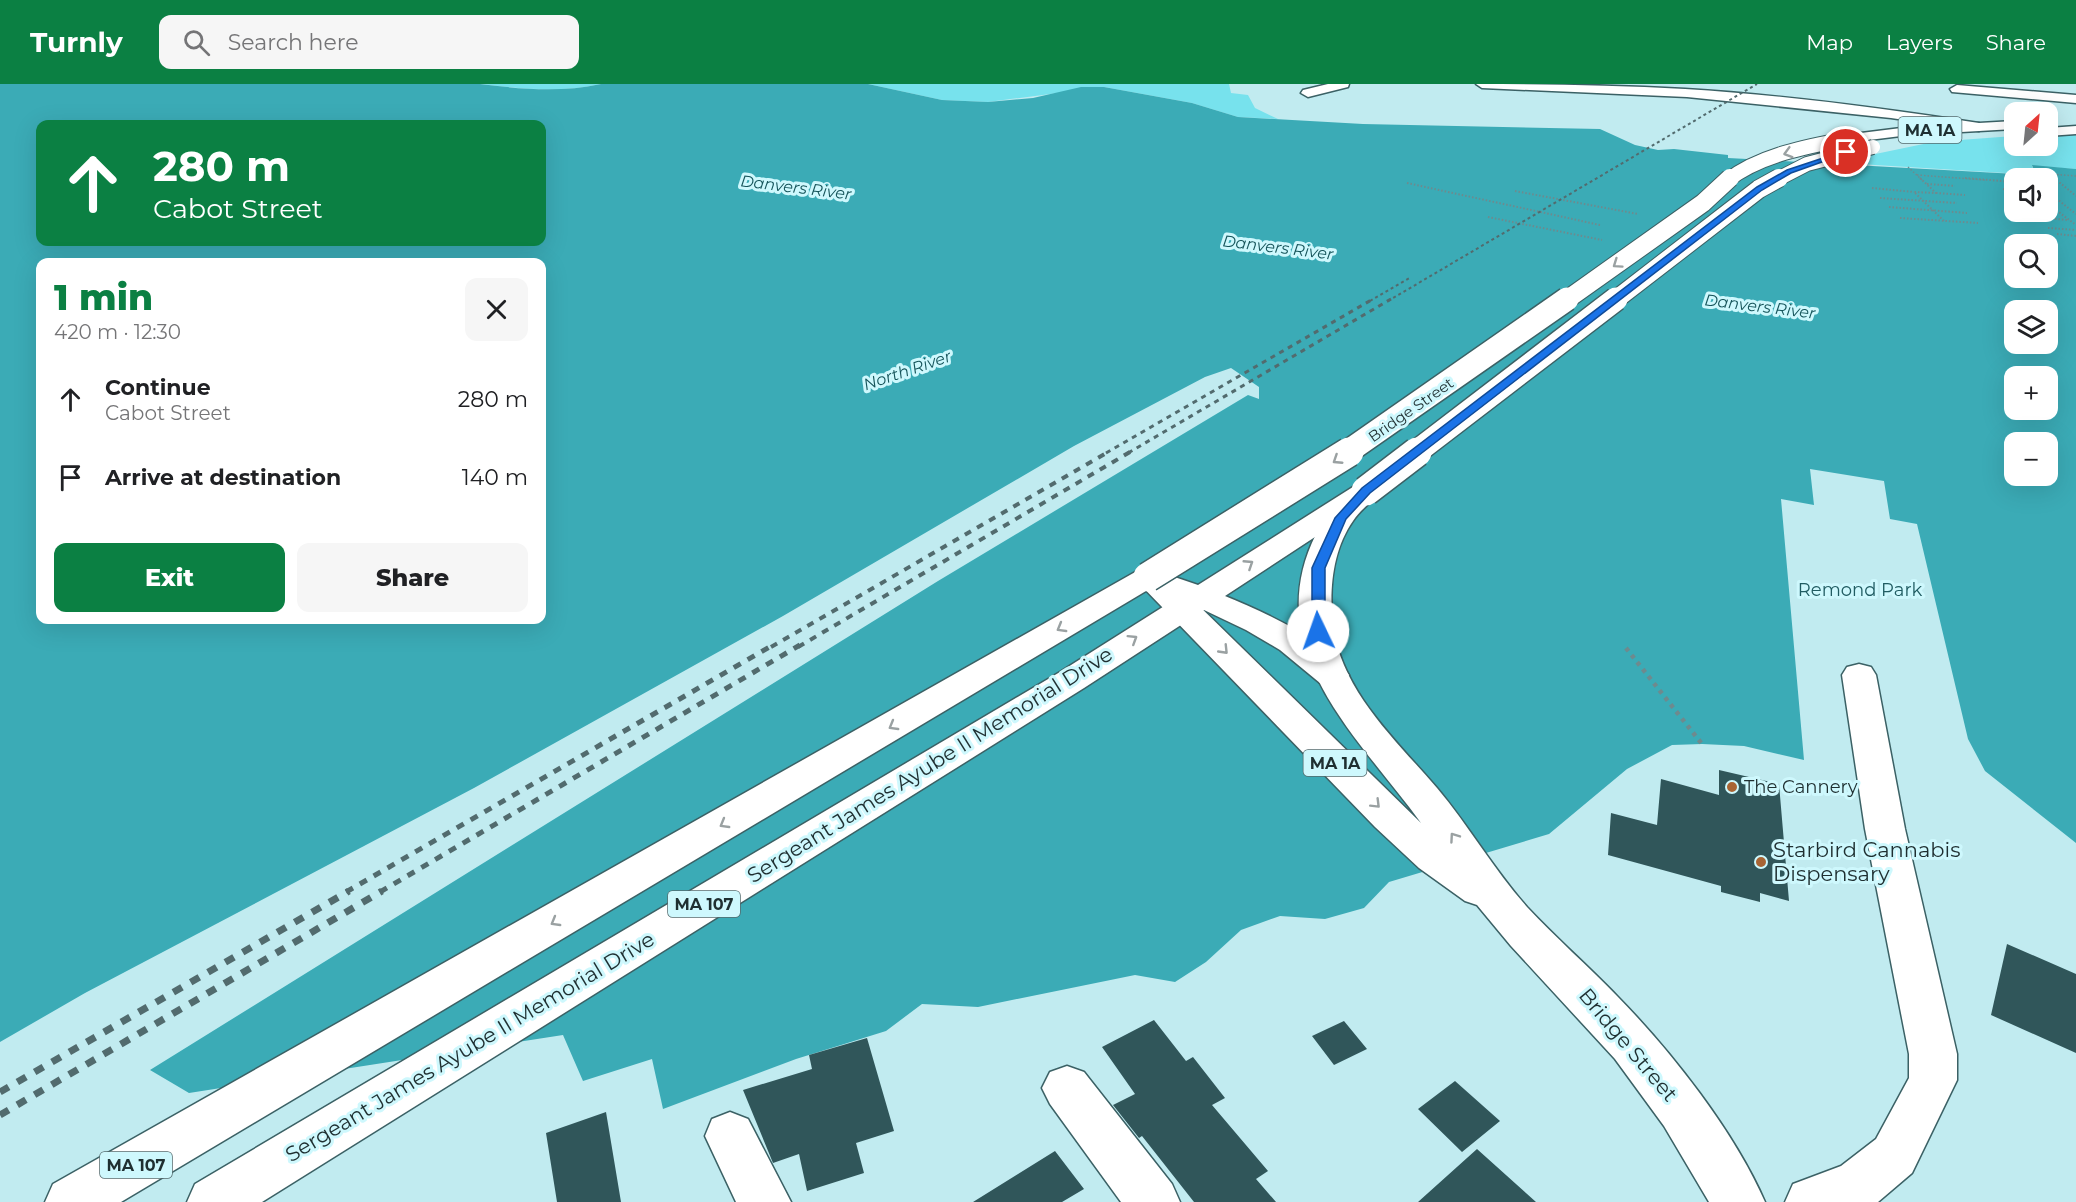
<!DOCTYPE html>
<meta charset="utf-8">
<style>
body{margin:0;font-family:Montserrat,sans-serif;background:#f6f6f6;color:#202124;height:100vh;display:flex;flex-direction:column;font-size:22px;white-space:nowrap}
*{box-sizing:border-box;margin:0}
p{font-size:20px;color:#757577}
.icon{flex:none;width:33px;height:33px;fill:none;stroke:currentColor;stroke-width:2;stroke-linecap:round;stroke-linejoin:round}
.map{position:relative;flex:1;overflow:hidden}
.panel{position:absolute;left:36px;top:174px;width:510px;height:366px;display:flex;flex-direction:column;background:#fff;border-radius:12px;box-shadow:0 6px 24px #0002}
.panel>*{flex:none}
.hud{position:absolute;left:36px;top:36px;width:510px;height:126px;border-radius:12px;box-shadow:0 6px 24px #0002;background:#0b8043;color:#fff;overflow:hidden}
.needle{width:39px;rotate:27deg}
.fabs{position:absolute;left:2004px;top:18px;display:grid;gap:12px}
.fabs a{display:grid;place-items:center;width:54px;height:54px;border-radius:12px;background:#fff;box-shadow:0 6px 24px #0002;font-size:30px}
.pin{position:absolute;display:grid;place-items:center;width:51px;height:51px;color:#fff;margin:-26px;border:3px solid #fff;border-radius:50%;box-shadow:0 2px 6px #0007}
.me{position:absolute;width:66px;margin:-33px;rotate:357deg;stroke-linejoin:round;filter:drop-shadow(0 0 4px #0008)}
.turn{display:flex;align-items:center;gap:21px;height:126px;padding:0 18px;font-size:27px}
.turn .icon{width:78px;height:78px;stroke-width:2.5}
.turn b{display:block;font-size:42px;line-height:51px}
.round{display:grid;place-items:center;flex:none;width:63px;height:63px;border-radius:12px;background:#f6f6f6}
.headline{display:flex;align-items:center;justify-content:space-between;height:102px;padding:0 18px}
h1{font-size:36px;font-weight:800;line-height:45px;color:#0b8043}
.primary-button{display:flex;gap:12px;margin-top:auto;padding:12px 18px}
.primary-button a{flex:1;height:69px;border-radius:12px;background:#0b8043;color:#fff;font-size:24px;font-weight:800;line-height:69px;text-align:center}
.primary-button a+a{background:#f6f6f6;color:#202124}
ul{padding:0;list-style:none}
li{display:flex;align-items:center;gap:18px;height:78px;padding:0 18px}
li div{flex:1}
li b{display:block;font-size:22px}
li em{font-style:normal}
header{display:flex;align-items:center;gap:36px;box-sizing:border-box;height:84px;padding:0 30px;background:#0b8043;color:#fff}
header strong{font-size:28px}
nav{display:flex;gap:33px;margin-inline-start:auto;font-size:21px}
.search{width:420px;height:54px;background:#f6f6f6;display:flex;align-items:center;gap:15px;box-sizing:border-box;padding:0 21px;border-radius:12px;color:#757577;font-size:22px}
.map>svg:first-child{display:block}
</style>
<header>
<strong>Turnly</strong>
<div class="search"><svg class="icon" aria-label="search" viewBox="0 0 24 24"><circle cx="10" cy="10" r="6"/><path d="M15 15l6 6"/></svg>Search here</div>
<nav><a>Map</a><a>Layers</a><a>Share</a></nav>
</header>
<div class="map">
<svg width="2076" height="1118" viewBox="0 0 2076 1118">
<rect width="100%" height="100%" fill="#c1ebf0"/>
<!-- green -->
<path fill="#77e2ed" d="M481,0H601C560,9 521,5 481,0Z
M868,0H1229L1231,9L1248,11L1255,24L1278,35L1238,33L1192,19L1104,3L988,18L942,16Z
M2076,48V85L2032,82L2037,91L1859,80L1861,73L1933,58L2014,52V62H2048V50Z"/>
<!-- water -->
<path fill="#3babb6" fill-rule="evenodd" d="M0,0H480C521,5 560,9 601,0H868L942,16L988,18L1033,14L1081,3H1104L1192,19L1238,33L1363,40L1600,45L1635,61L1658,66L1674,65L1728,71V74L2036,91L2032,81L2076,85V759L1985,687L1968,655L1917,440L1890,435L1884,397L1810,385L1814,421L1781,415L1804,676L1744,662L1702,660L1672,661L1627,685L1549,750L1389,798L1364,824L1325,835L1280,832L1241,846L1206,878L1175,898L1135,891L978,923L922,920L886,947L796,975L663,1025L652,975L583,997L563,951L189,1009L150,986L938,497L1248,311L1259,315V303L1231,284L1205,293L1074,362L783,532L474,704L85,909L0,958ZM40,40H542V158H40ZM2014,94H2048V128H2014ZM2014,160H2048V194H2014ZM40,178H542V536H40ZM2014,226H2048V260H2014ZM2014,292H2048V326H2014ZM2014,358H2048V392H2014Z"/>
<!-- building -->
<path fill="#30565a" d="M1719,686L1779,700L1789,817L1760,809V818L1721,808V802L1608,771L1611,729L1657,741L1661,695L1719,711Z
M2007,860L2076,890V969L1991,931Z
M1154,936L1186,977L1193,973L1225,1014L1212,1021L1268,1087L1256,1095L1276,1118H1194L1142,1052L1139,1054L1113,1021L1135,1010L1102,963Z
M1344,937L1367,965L1334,981L1312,952Z
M867,954L894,1047L856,1059L864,1089L807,1107L799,1070L773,1079L743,1006L812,985L809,971Z
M1455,997L1500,1037L1462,1068L1418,1025Z
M606,1028L621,1118H557L546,1049Z
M1477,1065L1536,1118H1418Z
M1055,1067L1084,1105L1062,1118H973Z"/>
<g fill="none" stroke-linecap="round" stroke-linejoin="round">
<defs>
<path id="minor" d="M1328,0H1349L1348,3L1308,13L1301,9L1303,6Z
M1476,0C1545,0 1615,1 1685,5C1783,11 1882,24 1979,39L1986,43L1979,47L1891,34L1687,13L1482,4Z
M1957,1L2076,11V19L1952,8L1950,5Z
M1859,580L1871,583L1876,591L1905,745L1957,970V996L1912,1089L1878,1118H1785L1793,1100L1841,1082L1876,1055L1909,994V970L1865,745L1842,591L1847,583Z
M1067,982L1084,988L1172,1100L1180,1118H1121L1050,1020L1042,1004L1050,988Z
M730,1028L748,1035L791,1118H736L705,1052L712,1035Z"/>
<path id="major" d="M1366,399L1376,401L1380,407L1376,413L1225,512C1264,528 1325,555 1349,591L1344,599L1332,602L1320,599L1280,566L1246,546L1204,526L1084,604L262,1118H187L195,1100L1060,588L1177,514L1151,504L121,1118H45L53,1100L1137,487L1148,484L1198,501L1356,401Z"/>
<path id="highway" d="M2014,37V45L1909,51L1845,59L1838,55L1845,51L1909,43Z
M2076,42V50L2048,52V44Z
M1366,399L1376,401L1380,407C1372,418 1360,426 1353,437C1332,467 1329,507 1333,542C1342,608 1396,656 1437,704C1469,742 1494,786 1527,823C1556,854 1588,882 1617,912C1671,967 1734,1047 1765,1118H1709L1664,1042L1615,975L1511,862L1477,821L1465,817L1419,784L1375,743L1133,493L1137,487C1161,480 1177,502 1194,517L1421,739C1359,653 1258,567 1316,450C1326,430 1345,404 1366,399Z"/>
</defs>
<!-- minor casing -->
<use href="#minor" stroke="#3b6165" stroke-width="3"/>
<!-- major casing -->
<use href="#major" stroke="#3b6165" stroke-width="3"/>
<!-- highway casing -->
<use href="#highway" stroke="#3b6165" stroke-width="3"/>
<!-- path-far2 -->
<path stroke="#6e8a8e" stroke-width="1.5" stroke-dasharray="1.5 2" stroke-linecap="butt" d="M1908,83L1922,96
M2020,87L2031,94
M2049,90L2056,96
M2050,90L2076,92
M1917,91L1985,96"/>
<!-- path-far1 -->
<path stroke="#6e8a8e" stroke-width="2" stroke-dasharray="1.5 2" stroke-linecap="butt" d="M1920,94L1936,109L1914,108L1945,138
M1965,94L2014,98
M2054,94L2076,112
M1407,99L1600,141
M1927,100L1955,102
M1872,104L1914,108
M2003,105L2014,106
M1515,107L1638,130
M2048,108L2076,130
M1936,109L1965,111
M1880,114L1957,119
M2048,120L2076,141
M1889,123L1967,129
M1488,133L1602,156
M2034,133L2068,136
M1900,134L1978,139
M2048,144L2076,146
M2057,150L2076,152"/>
<!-- path -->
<path stroke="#6e8a8e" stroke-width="4.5" stroke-dasharray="4 5" stroke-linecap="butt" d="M1626,564L1702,660"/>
<!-- minor -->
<use href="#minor" fill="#fff" fill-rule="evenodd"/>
<!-- major -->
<use href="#major" fill="#fff" fill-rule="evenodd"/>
<!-- highway -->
<use href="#highway" fill="#fff" fill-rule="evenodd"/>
<!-- rail-far4 -->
<path stroke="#526b6e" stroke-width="2" stroke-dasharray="3 3" stroke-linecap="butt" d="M1370,217L1411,193
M1388,217L1757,0"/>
<!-- rail-far3 -->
<path stroke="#526b6e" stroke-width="3" stroke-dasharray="5 5" stroke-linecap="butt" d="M1106,369L1373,215
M1128,369L1391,215"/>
<!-- rail-far2 -->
<path stroke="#526b6e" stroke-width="4" stroke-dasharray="7 7" stroke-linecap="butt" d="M771,563L1108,368
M798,563L1130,368"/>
<!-- rail-far1 -->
<path stroke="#526b6e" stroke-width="5" stroke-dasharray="8 8" stroke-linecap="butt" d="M346,808L773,561
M380,808L800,561"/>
<!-- rail -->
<path stroke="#526b6e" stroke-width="7" stroke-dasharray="10 10" stroke-linecap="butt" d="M0,1008L349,807
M0,1031L382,807"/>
<defs>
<path id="highway-bridge-far3" d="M1728,96C1760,71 1806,63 1845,55
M1776,96L1807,80L1873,63"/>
<path id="highway-bridge-far2" d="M1565,217L1703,119L1730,94
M1614,217L1759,105L1779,94"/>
<path id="highway-bridge-far1" d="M1346,369L1567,215
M1415,369L1616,215"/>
<path id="highway-bridge" d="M1366,407L1417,368
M1148,493L1349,368"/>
</defs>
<!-- highway-bridge-far3 casing -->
<use href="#highway-bridge-far3" stroke="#3b6165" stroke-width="16" stroke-linecap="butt"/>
<!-- highway-bridge-far2 casing -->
<use href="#highway-bridge-far2" stroke="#3b6165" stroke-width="20" stroke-linecap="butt"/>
<!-- highway-bridge-far1 casing -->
<use href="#highway-bridge-far1" stroke="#3b6165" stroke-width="26" stroke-linecap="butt"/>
<!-- highway-bridge casing -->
<use href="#highway-bridge" stroke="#3b6165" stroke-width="32" stroke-linecap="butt"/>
<!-- highway-bridge-far3 -->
<use href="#highway-bridge-far3" stroke="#fff" stroke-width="14"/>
<!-- highway-bridge-far2 -->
<use href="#highway-bridge-far2" stroke="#fff" stroke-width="18"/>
<!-- highway-bridge-far1 -->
<use href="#highway-bridge-far1" stroke="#fff" stroke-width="23"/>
<!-- highway-bridge -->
<use href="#highway-bridge" stroke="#fff" stroke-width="29"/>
</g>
<!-- one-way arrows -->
<defs><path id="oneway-chevron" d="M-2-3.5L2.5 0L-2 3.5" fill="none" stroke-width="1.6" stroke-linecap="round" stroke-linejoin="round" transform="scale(1.5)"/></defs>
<g stroke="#9aa1a2">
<use href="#oneway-chevron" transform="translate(1788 69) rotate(164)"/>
<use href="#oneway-chevron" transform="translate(1617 180) rotate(145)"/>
<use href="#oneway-chevron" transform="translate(1337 376) rotate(147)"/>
<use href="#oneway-chevron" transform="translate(1249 480) rotate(-33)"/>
<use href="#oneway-chevron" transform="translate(1061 544) rotate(150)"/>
<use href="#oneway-chevron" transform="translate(1133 555) rotate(-32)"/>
<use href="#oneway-chevron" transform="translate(1224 566) rotate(46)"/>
<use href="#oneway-chevron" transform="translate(893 642) rotate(150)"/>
<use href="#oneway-chevron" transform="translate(1376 720) rotate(45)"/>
<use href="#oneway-chevron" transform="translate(724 740) rotate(150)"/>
<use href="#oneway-chevron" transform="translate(1454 753) rotate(-125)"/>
<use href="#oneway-chevron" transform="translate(555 838) rotate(150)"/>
</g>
<!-- route -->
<path fill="#1a73e8" stroke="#114b97" stroke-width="1.5" d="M1844,67L1850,68L1791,89L1762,106L1370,409L1346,435L1325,484V547L1323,550H1314L1312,547V484L1335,434L1362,404L1757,103L1787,86Z"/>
<!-- markers -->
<g fill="#a86434" stroke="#cef8fd" stroke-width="2">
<circle cx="1732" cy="703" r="6"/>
<circle cx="1761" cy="778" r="6"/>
</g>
<g text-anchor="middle" stroke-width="6" stroke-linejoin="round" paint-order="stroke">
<!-- far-street labels -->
<g font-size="15" fill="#1f2f31" stroke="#cef8fd">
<text transform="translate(1411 326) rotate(-35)" y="5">Bridge Street</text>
</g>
<!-- shield labels -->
<g fill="#cef8fd" stroke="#546b6e" stroke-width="1.5">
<rect x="1898.5" y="33" width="63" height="26" rx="4.5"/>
<rect x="1303.5" y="666" width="63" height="26" rx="4.5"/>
<rect x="668" y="807" width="72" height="26" rx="4.5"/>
<rect x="100" y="1068" width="72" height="26" rx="4.5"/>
</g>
<g font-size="16" font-weight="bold" fill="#1f2f31">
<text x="1930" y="52">MA 1A</text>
<text x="1335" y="685">MA 1A</text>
<text x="704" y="826">MA 107</text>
<text x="136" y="1087">MA 107</text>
</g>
<!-- far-water labels -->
<g font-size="16" font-style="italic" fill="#15545a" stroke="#cef8fd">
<text transform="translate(796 103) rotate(7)" y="6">Danvers River</text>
<text transform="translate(1278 163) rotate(7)" y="6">Danvers River</text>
<text transform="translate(1760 222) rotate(7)" y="6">Danvers River</text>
<text transform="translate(907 286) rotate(-19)" y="6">North River</text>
</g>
<!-- park labels -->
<g font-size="18" fill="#205c62" stroke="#cef8fd">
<text x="1860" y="512">Remond Park</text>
</g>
<!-- poi labels -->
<g font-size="18" fill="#1f2f31" stroke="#cef8fd" text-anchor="start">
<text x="1744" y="709">The Cannery</text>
</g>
<!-- near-street labels -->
<g font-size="21" fill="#1f2f31" stroke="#cef8fd">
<text transform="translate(930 681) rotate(-32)" y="7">Sergeant James Ayube II Memorial Drive</text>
<text transform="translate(1628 961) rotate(50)" y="7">Bridge Street</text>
<text transform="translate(470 963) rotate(-31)" y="7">Sergeant James Ayube II Memorial Drive</text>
</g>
<!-- near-poi labels -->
<g font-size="21" fill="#1f2f31" stroke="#cef8fd" text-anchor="start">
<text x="1773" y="773">Starbird Cannabis<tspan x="1773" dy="24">Dispensary</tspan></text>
</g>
</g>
</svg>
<div class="fabs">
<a><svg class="needle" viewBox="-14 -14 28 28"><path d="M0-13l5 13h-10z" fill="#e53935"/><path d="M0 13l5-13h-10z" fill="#757577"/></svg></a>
<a><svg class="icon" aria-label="sound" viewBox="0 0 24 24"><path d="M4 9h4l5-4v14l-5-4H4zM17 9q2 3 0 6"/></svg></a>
<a><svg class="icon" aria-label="search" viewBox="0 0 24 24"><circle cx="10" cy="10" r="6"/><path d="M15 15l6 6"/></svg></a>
<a><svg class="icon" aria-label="layers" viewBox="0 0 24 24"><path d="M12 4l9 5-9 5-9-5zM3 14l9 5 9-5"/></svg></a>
<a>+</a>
<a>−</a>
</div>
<div class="pin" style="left:1846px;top:68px;background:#d93025"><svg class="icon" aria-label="arrive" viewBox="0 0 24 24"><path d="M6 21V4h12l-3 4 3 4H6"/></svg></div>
<svg class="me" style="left:1318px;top:547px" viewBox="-20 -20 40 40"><circle r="19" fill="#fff"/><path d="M0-13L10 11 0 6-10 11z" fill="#1a73e8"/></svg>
<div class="hud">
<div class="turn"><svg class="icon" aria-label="ahead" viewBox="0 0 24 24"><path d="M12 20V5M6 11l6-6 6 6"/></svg><div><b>280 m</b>Cabot Street</div></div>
</div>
<section class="panel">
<div class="headline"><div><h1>1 min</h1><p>420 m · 12:30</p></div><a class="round"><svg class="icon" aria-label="close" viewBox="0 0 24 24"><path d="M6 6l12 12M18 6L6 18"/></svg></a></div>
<ul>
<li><svg class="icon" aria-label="ahead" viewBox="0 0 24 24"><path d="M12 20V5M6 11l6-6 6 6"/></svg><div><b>Continue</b><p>Cabot Street</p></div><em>280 m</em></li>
<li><svg class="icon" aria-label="arrive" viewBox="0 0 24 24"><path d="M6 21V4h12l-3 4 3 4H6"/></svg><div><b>Arrive at destination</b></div><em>140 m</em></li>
</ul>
<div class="primary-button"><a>Exit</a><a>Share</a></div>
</section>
</div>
